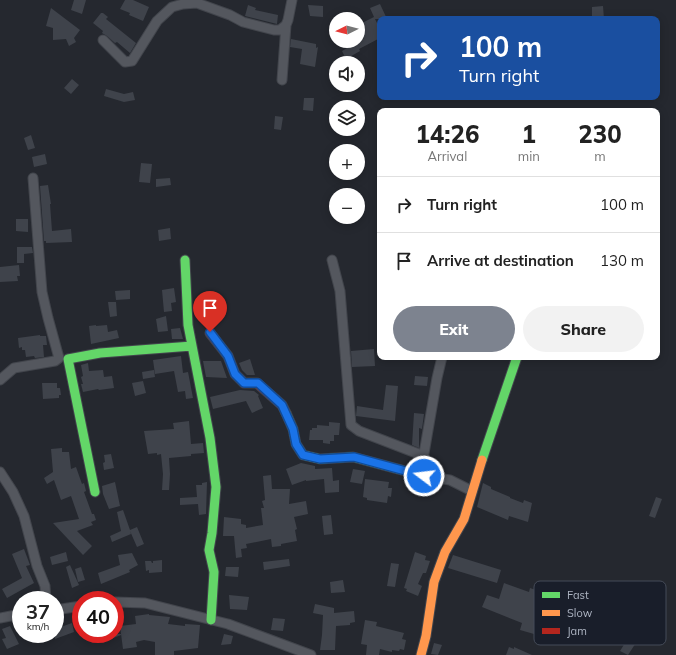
<!DOCTYPE html>
<meta charset="utf-8">
<style>
body{margin:0;font-family:Mulish,sans-serif;background:#f2f2f2;color:#222;height:100vh;display:flex;flex-direction:column;font-size:15px;white-space:nowrap}
*{box-sizing:border-box;margin:0}
p{font-size:13px;color:#767676}
.icon{flex:none;width:22px;height:22px;fill:none;stroke:currentColor;stroke-width:2;stroke-linecap:round;stroke-linejoin:round}
.map{position:relative;flex:1;overflow:hidden}
.details{position:absolute;left:377px;top:108px;width:283px;height:252px;display:flex;flex-direction:column;background:#fff;border-radius:8px;box-shadow:0 2px 10px #0003}
.details>*{flex:none}
.hud{position:absolute;left:377px;top:16px;width:283px;height:84px;border-radius:8px;box-shadow:0 2px 10px #0003;background:#1a4fa0;color:#fff;overflow:hidden}
.needle{width:26px;rotate:264deg}
.controls{position:absolute;left:329px;top:12px;display:grid;gap:8px}
.controls a{display:grid;place-items:center;width:36px;height:36px;border-radius:50%;background:#fff;box-shadow:0 2px 10px #0003;font-size:20px}
.speed{position:absolute;left:12px;top:591px;display:flex;gap:8px;font-size:20px;font-weight:700;text-align:center}
.speed>*{display:grid;place-content:center;width:52px;height:52px;border-radius:50%;background:#fff;box-shadow:0 2px 10px #0003;line-height:1}
.speed small{font-size:10px;font-weight:400}
.speed .limit{border:6px solid #d22;background:#fff;color:#111}
.pin{position:absolute;display:grid;place-items:center;width:34px;height:34px;color:#fff;margin:-41px -17px;border-radius:50% 50% 50% 0;rotate:-45deg;box-shadow:0 0 4px #0007}
.pin .icon{rotate:45deg}
.me{position:absolute;width:44px;margin:-22px;rotate:285deg;stroke-linejoin:round;filter:drop-shadow(0 0 3px #0008)}
.turn{display:flex;align-items:center;gap:14px;height:84px;padding:0 16px;font-size:18px}
.turn .icon{width:52px;height:52px;stroke-width:2.5}
.turn b{display:block;font-size:28px;line-height:34px}
.eta{display:flex;justify-content:space-evenly;align-items:center;height:68px;text-align:center}
.eta b{font-size:24px;font-weight:800;line-height:28px}
.cta{display:flex;gap:8px;margin-top:auto;padding:8px 16px}
.cta a{flex:1;height:46px;border-radius:24px;background:#7d838f;color:#fff;font-size:16px;font-weight:800;line-height:46px;text-align:center}
.cta a+a{background:#f2f2f2;color:#222}
ul{padding:0;list-style:none}
li{display:flex;align-items:center;gap:12px;height:56px;padding:0 16px;border-top:1px solid #e0e0e0}
li div{flex:1}
li b{display:block;font-size:15px}
li em{font-style:normal}
.map>svg:first-child{display:block}
</style>
<div class="map">
<svg width="676" height="655" viewBox="0 0 676 655">
<rect width="100%" height="100%" fill="#25282f"/>
<!-- building -->
<path fill="#3f434b" d="M74,0H86L82,14L71,10Z
M125,0H133L149,7L143,21L129,15L130,13L120,9Z
M380,4L387,19H375L380,29V38L359,49L360,51L346,59L342,51L364,38L358,25L374,17L370,8Z
M248,5L256,8L255,10L278,15L277,24L245,16Z
M308,5L323,6V17L310,16Z
M603,6L604,19H592V7Z
M51,8L80,30L74,38L76,42L69,46L66,39L53,40V28L46,26Z
M101,13H103L108,17L106,19L136,43L130,53L117,42L115,43L107,36L102,33L103,31L93,23Z
M291,39L316,44V48L318,47L315,67L300,64L302,49L290,47Z
M72,79L79,85L71,94L64,88Z
M106,89L124,94L133,92L135,100L124,102L104,96Z
M304,98H314L313,111L303,110Z
M275,116L283,117L281,130L274,129Z
M31,135L35,148L28,150L24,138Z
M45,154L47,164L34,167L32,157Z
M141,163L152,164L150,183L139,182Z
M170,178L171,185L156,187V179Z
M48,185L51,204H50L52,231L71,229L72,242L46,243V241H44L40,186Z
M16,219H28V232L16,231Z
M170,228L171,239L159,241L158,230Z
M17,247H32L33,253L24,254V263H17Z
M19,265L20,276H17L18,281L0,282V267Z
M174,288L176,302L171,303L172,311L164,312L162,290Z
M130,290V299L116,300L115,291Z
M108,302H116L117,316L110,317Z
M166,316L168,331L158,332L156,319Z
M96,325V326L107,325L108,332L117,330L119,338L91,344L89,326Z
M180,328L183,339H172L171,329Z
M40,335V336H46L47,345H43L44,357L35,358L34,356L26,357L25,350H22V347L19,348L18,338Z
M374,349L375,366L352,367L351,351Z
M181,356L183,373L188,372L193,398L186,399L185,391L178,392L174,371L155,374L153,360Z
M250,359L255,375H247L242,370L239,363Z
M203,361H221L227,378L206,377Z
M88,363L89,371L103,370L104,377L112,376L114,388L99,390L98,389L83,392L81,384H83L81,377L83,376L81,365Z
M154,370L155,377L143,379L142,372Z
M415,376L428,377L427,386L414,385Z
M143,381L146,393L135,396L132,383Z
M42,383H57V388H60L61,395H59V398L43,399Z
M386,385L398,386L395,421L356,416L357,406L383,410Z
M240,390L254,391L259,395L258,396L263,408L252,413L246,401L213,409L210,397Z
M414,413L424,414L422,429L419,428V448L412,445Z
M189,421L191,444L203,443L204,453L191,454V456L169,458L170,474L169,490H162L163,474L161,454L157,455V453L148,454L144,431L174,429L173,423Z
M329,422L340,423L339,435H334V441H330V444L323,443V440H309L310,430H312V428H317V425L329,426Z
M62,448V452H69L71,469L76,467L82,484L84,483L86,491L84,492L92,514H94L96,520L91,522L93,525L77,531L92,546L83,555L53,523L79,519L71,496L61,500L54,480L47,484L44,478L53,472L51,449Z
M111,454L114,468L104,470L103,463L105,462L104,455Z
M301,463L315,466V469L332,468L333,481L339,480V492L325,493L324,479L306,481V480L292,485L286,469Z
M353,469L365,471L362,484L350,482Z
M271,475L272,489H290L289,504L306,501L308,514L294,517L297,529L295,530L297,541L281,544V546L272,547L271,539L246,544L247,548L241,549L242,557L236,558L234,536H223L224,517L241,519V524L246,525V528L263,525L261,508H264L262,501L265,500L263,476Z
M365,479L389,482L388,488H392L391,497L388,496L387,503L367,500V498L363,497Z
M115,482L120,506L109,509L103,494L102,486Z
M207,482L206,514L199,515L198,504L180,505V498L197,497L196,485H202V483Z
M483,483L491,487V489L510,497V498L523,503L524,500L532,503L528,522L509,516L508,520L477,507Z
M656,497L662,499L655,518L649,516Z
M123,510L130,530L137,527L144,544L137,547L130,531L131,534L112,542L110,536L121,531L117,512Z
M331,515L333,534L324,535L322,516Z
M24,549L30,565L26,566L34,583L7,598L2,589L22,578L12,554Z
M66,552L68,561L52,565L50,557Z
M415,552L426,556L425,560L430,561L426,573H423L418,584L422,586L418,596L406,591L407,589L404,588Z
M132,553L138,565L129,570L130,572L101,584L98,573L120,565L118,555Z
M453,555L501,570L497,583L448,568Z
M289,559L290,566L264,570L263,562Z
M162,560V572L149,573V570L146,571L145,561H151L152,563H153V561Z
M391,563L399,564L395,587L387,586Z
M70,565L79,585L72,588L66,567Z
M81,567L85,580L78,582L75,569Z
M226,567H239L238,577L225,576Z
M343,580L345,592L331,593L330,582Z
M504,583L529,592L530,588L560,598L563,589L574,593L564,617L542,608L534,634L520,630L522,623L482,607L487,595L499,599Z
M229,595L249,597L247,610L230,609Z
M315,604L334,608V613L354,611L355,622L350,623V625L336,626L335,650H320L322,635L323,615L313,613Z
M149,614V615L170,617L168,624L185,626V624L200,625L198,648L174,651V655H155V642L144,640L136,642L137,647L123,649L120,626L136,624L135,616Z
M273,618L285,619L283,631L271,630Z
M365,620L377,622L376,626L404,633L402,639L406,640L404,650L400,649L399,651L392,650V652L380,649L379,655H366L367,645L361,644Z
M72,623L74,632L55,639V629Z
M10,626L19,644L7,649L2,639L6,638L2,629Z
M642,627L645,629L628,655L620,651L625,643L626,644Z
M100,634H121V635L103,642Z
M224,634L233,636L231,644L221,645Z
M434,643L442,645L438,655L431,654Z
M509,647L514,649V647L532,655H506Z"/>
<g fill="none" stroke-linecap="round" stroke-linejoin="round">
<defs>
<path id="street" d="M103,40L125,62L132,61L157,21L172,7L183,4L197,3L230,15L243,22L274,30H280L286,25L288,20L292,0
M282,80L286,25
M332,260L340,291L351,425L359,431L424,456
M442,357L437,378L422,465L424,476L450,480L472,491
M0,380L14,368L55,361L59,358L48,318L42,292L33,178
M0,472L13,492L24,516L37,566L45,586L46,600
M115,602L145,603L228,624L311,655
M55,610L81,606
M0,618L21,614"/>
<path id="fast" d="M185,260L188,325L210,438L216,487L212,533L209,550L214,572L211,620
M286,413L293,429L296,444L303,455L320,459L353,457L424,476
M482,460L517,357
M95,492L68,359L100,353L192,346"/>
<path id="slow" d="M421,655L426,636L434,582L445,552L464,519L482,460"/>
<path id="jam" d="M210,333L228,356L235,374L244,383H257L282,405L286,413"/>
</defs>
<!-- street casing -->
<use href="#street" stroke="#42454c" stroke-width="11"/>
<!-- fast casing -->
<use href="#fast" stroke="#42454c" stroke-width="11"/>
<!-- slow casing -->
<use href="#slow" stroke="#42454c" stroke-width="11"/>
<!-- jam casing -->
<use href="#jam" stroke="#42454c" stroke-width="11"/>
<!-- street -->
<use href="#street" stroke="#54575e" stroke-width="9"/>
<!-- fast -->
<use href="#fast" stroke="#63d668" stroke-width="9"/>
<!-- slow -->
<use href="#slow" stroke="#ff974d" stroke-width="9"/>
<!-- jam -->
<use href="#jam" stroke="#b3261e" stroke-width="9"/>
</g>
<g fill="none" stroke-linecap="round" stroke-linejoin="round">
<defs>
<path id="route" d="M210,332L228,356L235,374L244,383H258L282,405L293,429L296,444L303,455L320,459L354,457L424,476"/>
</defs>
<!-- route casing -->
<use href="#route" stroke="#114b97" stroke-width="10"/>
<!-- route -->
<use href="#route" stroke="#1a73e8" stroke-width="7"/>
</g>
<!-- legend -->
<rect x="534" y="581" width="132" height="64" rx="6" fill="#191e2a" stroke="#454b58" stroke-width="1"/>
<rect x="542" y="592" width="18" height="6" fill="#63d668"/>
<rect x="542" y="610" width="18" height="6" fill="#ff974d"/>
<rect x="542" y="628" width="18" height="6" fill="#b3261e"/>
<g font-size="11" fill="#adb4c2">
<text x="567" y="599">Fast</text>
<text x="567" y="617">Slow</text>
<text x="567" y="635">Jam</text>
</g>
</svg>
<div class="controls">
<a><svg class="needle" viewBox="-14 -14 28 28"><path d="M0-13l5 13h-10z" fill="#e53935"/><path d="M0 13l5-13h-10z" fill="#767676"/></svg></a>
<a><svg class="icon" aria-label="sound" viewBox="0 0 24 24"><path d="M4 9h4l5-4v14l-5-4H4zM17 9q2 3 0 6"/></svg></a>
<a><svg class="icon" aria-label="layers" viewBox="0 0 24 24"><path d="M12 4l9 5-9 5-9-5zM3 14l9 5 9-5"/></svg></a>
<a>+</a>
<a>−</a>
</div>
<div class="speed"><div>37<small>km/h</small></div><div class="limit">40</div></div>
<div class="pin" style="left:210px;top:332px;background:#d93025"><svg class="icon" aria-label="arrive" viewBox="0 0 24 24"><path d="M6 21V4h12l-3 4 3 4H6"/></svg></div>
<svg class="me" style="left:424px;top:476px" viewBox="-20 -20 40 40"><circle r="17" fill="#1a73e8" stroke="#fff" stroke-width="3"/><path d="M0-11L8 9 0 5-8 9z" fill="#fff"/></svg>
<div class="hud">
<div class="turn"><svg class="icon" aria-label="right" viewBox="0 0 24 24"><path d="M7 20v-9h11M14 6l5 5-5 5"/></svg><div><b>100 m</b>Turn right</div></div>
</div>
<section class="details">
<div class="eta">
<div><b>14:26</b><p>Arrival</p></div>
<div><b>1</b><p>min</p></div>
<div><b>230</b><p>m</p></div>
</div>
<ul>
<li><svg class="icon" aria-label="right" viewBox="0 0 24 24"><path d="M7 20v-9h11M14 6l5 5-5 5"/></svg><div><b>Turn right</b></div><em>100 m</em></li>
<li><svg class="icon" aria-label="arrive" viewBox="0 0 24 24"><path d="M6 21V4h12l-3 4 3 4H6"/></svg><div><b>Arrive at destination</b></div><em>130 m</em></li>
</ul>
<div class="cta"><a>Exit</a><a>Share</a></div>
</section>
</div>
